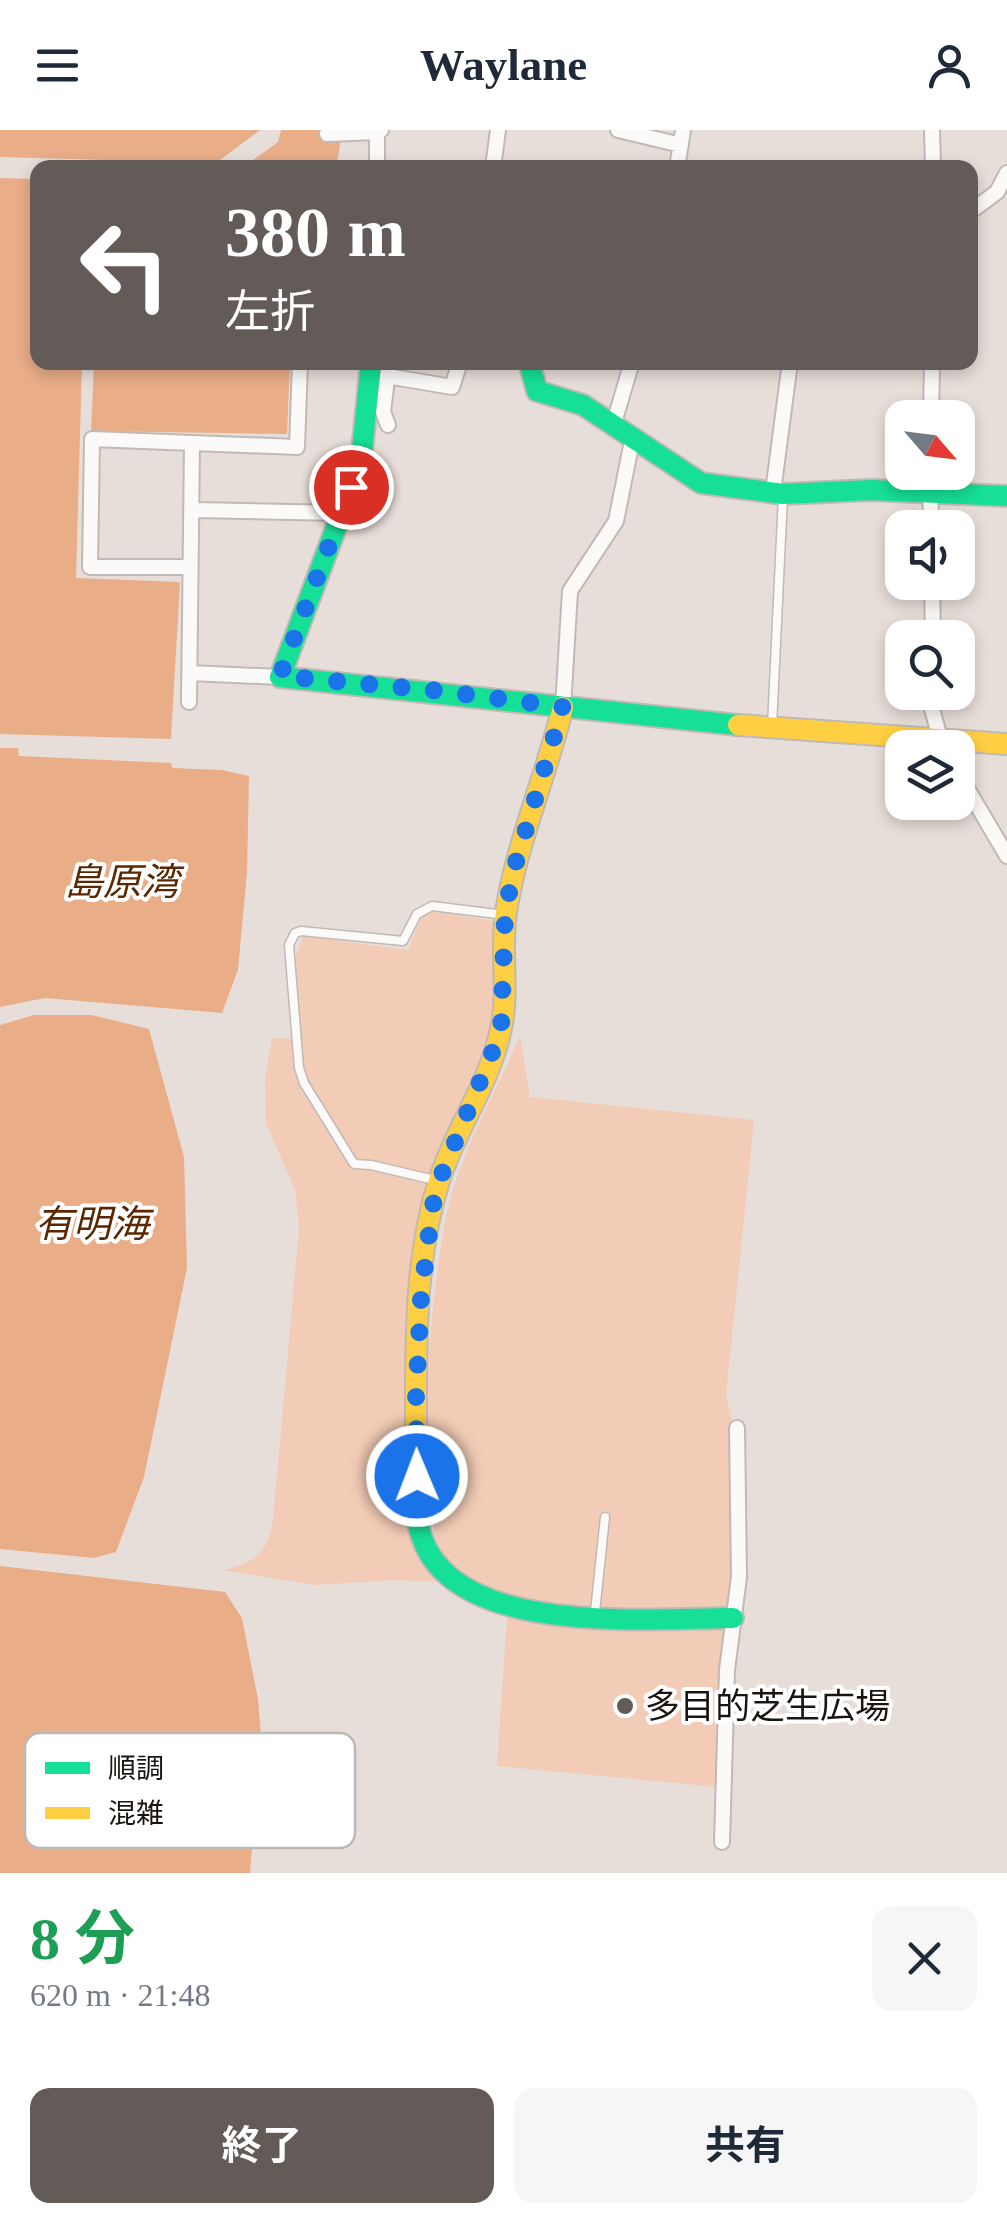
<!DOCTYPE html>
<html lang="ja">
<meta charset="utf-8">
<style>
body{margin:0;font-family:"Times New Roman","Noto Sans JP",serif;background:#f6f6f7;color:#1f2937;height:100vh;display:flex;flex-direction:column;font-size:38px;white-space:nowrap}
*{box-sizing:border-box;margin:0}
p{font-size:32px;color:#747a83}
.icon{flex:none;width:55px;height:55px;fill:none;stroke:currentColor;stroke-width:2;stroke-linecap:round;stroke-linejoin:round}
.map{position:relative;height:1743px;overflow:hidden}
.panel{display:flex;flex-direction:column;background:#fff;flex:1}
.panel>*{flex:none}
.hud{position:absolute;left:30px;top:30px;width:948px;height:210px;border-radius:20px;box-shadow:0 5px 15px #0003;background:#625b57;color:#fff;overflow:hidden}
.needle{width:65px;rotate:118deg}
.buttons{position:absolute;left:885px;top:270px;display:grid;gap:20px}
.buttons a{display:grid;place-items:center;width:90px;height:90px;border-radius:20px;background:#fff;box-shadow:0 5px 15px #0003;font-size:50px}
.pin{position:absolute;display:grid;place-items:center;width:85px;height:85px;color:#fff;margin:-42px;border:5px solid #fff;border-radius:50%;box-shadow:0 2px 10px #0007}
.me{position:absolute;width:110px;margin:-55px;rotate:359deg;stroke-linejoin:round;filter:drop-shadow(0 0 8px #0008)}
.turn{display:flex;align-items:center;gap:35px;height:210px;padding:0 30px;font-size:45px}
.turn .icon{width:130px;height:130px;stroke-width:2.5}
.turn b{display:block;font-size:70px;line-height:85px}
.round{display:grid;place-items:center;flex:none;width:105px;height:105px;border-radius:20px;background:#f6f6f7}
.overview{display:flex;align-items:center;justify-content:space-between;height:170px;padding:0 30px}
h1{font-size:60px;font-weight:700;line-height:75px;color:#1e9e55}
.primary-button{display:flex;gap:20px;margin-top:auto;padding:20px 30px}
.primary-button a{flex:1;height:115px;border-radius:20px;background:#625b57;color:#fff;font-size:40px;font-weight:700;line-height:115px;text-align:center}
.primary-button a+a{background:#f6f6f7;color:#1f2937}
header{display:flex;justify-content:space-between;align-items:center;height:130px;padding:0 30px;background:#fff;font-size:45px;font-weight:700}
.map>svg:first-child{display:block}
</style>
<header><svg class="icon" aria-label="menu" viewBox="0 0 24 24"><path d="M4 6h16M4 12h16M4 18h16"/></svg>Waylane<svg class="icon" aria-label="person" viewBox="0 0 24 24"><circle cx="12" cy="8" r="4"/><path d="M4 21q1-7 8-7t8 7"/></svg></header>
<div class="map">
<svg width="1007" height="1743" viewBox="0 0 1007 1743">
<rect width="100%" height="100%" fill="#e8ded9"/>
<!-- green -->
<path fill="#f2ccb6" d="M430,781L495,791L498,827L492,907L440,1027L411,1384L441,1452L396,1450L315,1455L222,1440C253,1434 268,1424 273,1390L299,1098L295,1059L266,994L265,949L272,908L301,909L295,850L296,826L303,806L408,820L421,788Z
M520,906L530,967L754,990L726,1265L734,1299V1454L718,1657L497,1636L508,1471C479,1460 453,1444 439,1415C411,1357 433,1116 455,1053C472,1003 499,954 520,906Z"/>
<!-- water -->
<path fill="#e9ad88" d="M0,0H260L216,33L0,27Z
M281,0H328L322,1L323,12L341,10L336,37L242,38L278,12Z
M0,48L37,49L38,232L82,233L76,448L180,452L171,609L0,604Z
M94,233H290L287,304L91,301Z
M0,618H18L19,626L171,633L172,638L222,640L249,646L247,742L238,840L222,883L45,868L0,877Z
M34,885H92L149,899L184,1027L187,1138L144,1347L116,1422L94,1428L0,1419V895Z
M0,1436L225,1462L242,1488L258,1569L261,1605L250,1743H0Z"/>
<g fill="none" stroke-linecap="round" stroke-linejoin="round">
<defs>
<path id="lane" d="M772,596L783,366
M439,1051L371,1035L354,1034L304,953L299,938L289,815L295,803L301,801L403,811L417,784L432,776L505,785
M595,1482L605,1387"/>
<path id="street" d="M618,0L681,15
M932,0L933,38
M327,4L377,2
M377,38V2L381,0
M493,38L498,0
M677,38L683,0
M970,82L997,62L1007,43
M387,246L452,257L460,232
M931,288L932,232
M611,292L616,286L632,232
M388,295L383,282L389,232
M930,342L931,398
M773,362L790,232
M193,380L341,383
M190,437H90L92,309L297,317L300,232
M932,452L933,508
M190,543L280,547
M932,562V579L942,615
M189,572L192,315
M563,577L570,461L616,391L633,306
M958,643L1007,726
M722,1712L727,1540L739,1447L737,1298"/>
<path id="fast" d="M371,232L361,331L280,547L738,595
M529,232L537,261L583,275L701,353L783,364L871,360L1007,366
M416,1300C417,1334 410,1375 422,1408C457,1507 648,1488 733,1488"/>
<path id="slow" d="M738,595L1007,614
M416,1300C416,1218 414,1130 439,1051C455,1000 488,956 500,903C510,864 500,822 506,782C517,712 546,646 563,577"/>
</defs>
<!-- lane casing -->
<use href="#lane" stroke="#c1b9b5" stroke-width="11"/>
<!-- street casing -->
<use href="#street" stroke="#c1b9b5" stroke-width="18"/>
<!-- fast casing -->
<use href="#fast" stroke="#c1b9b5" stroke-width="24"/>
<!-- slow casing -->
<use href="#slow" stroke="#c1b9b5" stroke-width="24"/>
<!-- lane -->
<use href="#lane" stroke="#fcfaf9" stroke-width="8"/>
<!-- street -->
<use href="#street" stroke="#fcfaf9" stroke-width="14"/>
<!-- fast -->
<use href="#fast" stroke="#16e098" stroke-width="20"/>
<!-- slow -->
<use href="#slow" stroke="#ffcf43" stroke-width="20"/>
</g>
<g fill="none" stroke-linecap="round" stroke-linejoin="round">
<!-- route -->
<path stroke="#1a73e8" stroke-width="18" stroke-dasharray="0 32.4" d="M351,357L280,546L441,561L563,577L513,742L505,785L501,901L439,1051L432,1079L421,1168L416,1268L417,1346"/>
</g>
<!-- markers -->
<circle fill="#625b57" stroke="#fff" stroke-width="4" cx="625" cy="1576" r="10"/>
<g text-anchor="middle" stroke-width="8" stroke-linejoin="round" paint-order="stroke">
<!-- poi labels -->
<g font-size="35" fill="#1a1511" stroke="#fff" text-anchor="start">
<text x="645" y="1588">多目的芝生広場</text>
</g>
<!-- water labels -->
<g font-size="38" font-style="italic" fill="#5a2700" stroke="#fff">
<text x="122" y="765">島原湾</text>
<text x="92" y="1107">有明海</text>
</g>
</g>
<!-- legend -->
<rect x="25" y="1603" width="330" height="115" rx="15" fill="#fff" stroke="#bab9b8" stroke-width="2.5"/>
<rect x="45" y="1632" width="45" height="12" fill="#16e098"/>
<rect x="45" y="1677" width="45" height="12" fill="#ffcf43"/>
<g font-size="28" fill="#1a1511">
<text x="108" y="1648">順調</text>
<text x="108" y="1693">混雑</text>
</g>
</svg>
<div class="buttons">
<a><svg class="needle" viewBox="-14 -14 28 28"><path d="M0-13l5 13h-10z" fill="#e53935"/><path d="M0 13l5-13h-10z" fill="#747a83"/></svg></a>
<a><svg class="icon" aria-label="sound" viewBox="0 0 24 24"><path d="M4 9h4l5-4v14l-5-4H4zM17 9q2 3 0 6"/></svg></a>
<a><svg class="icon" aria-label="search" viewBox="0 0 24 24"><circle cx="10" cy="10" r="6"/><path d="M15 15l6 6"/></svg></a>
<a><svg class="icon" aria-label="layers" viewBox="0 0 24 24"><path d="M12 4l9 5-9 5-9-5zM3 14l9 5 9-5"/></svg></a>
</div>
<div class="pin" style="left:351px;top:357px;background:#d93025"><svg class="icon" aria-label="arrive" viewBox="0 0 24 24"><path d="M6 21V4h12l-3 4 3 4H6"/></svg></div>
<svg class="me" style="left:417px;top:1346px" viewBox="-20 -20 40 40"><circle r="17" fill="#1a73e8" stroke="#fff" stroke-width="3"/><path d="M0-11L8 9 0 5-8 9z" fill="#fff"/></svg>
<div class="hud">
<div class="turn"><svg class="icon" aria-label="left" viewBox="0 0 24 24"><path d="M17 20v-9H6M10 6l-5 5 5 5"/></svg><div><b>380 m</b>左折</div></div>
</div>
</div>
<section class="panel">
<div class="overview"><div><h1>8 分</h1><p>620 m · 21:48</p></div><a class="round"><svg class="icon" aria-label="close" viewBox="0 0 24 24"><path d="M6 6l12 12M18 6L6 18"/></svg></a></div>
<div class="primary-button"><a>終了</a><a>共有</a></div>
</section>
